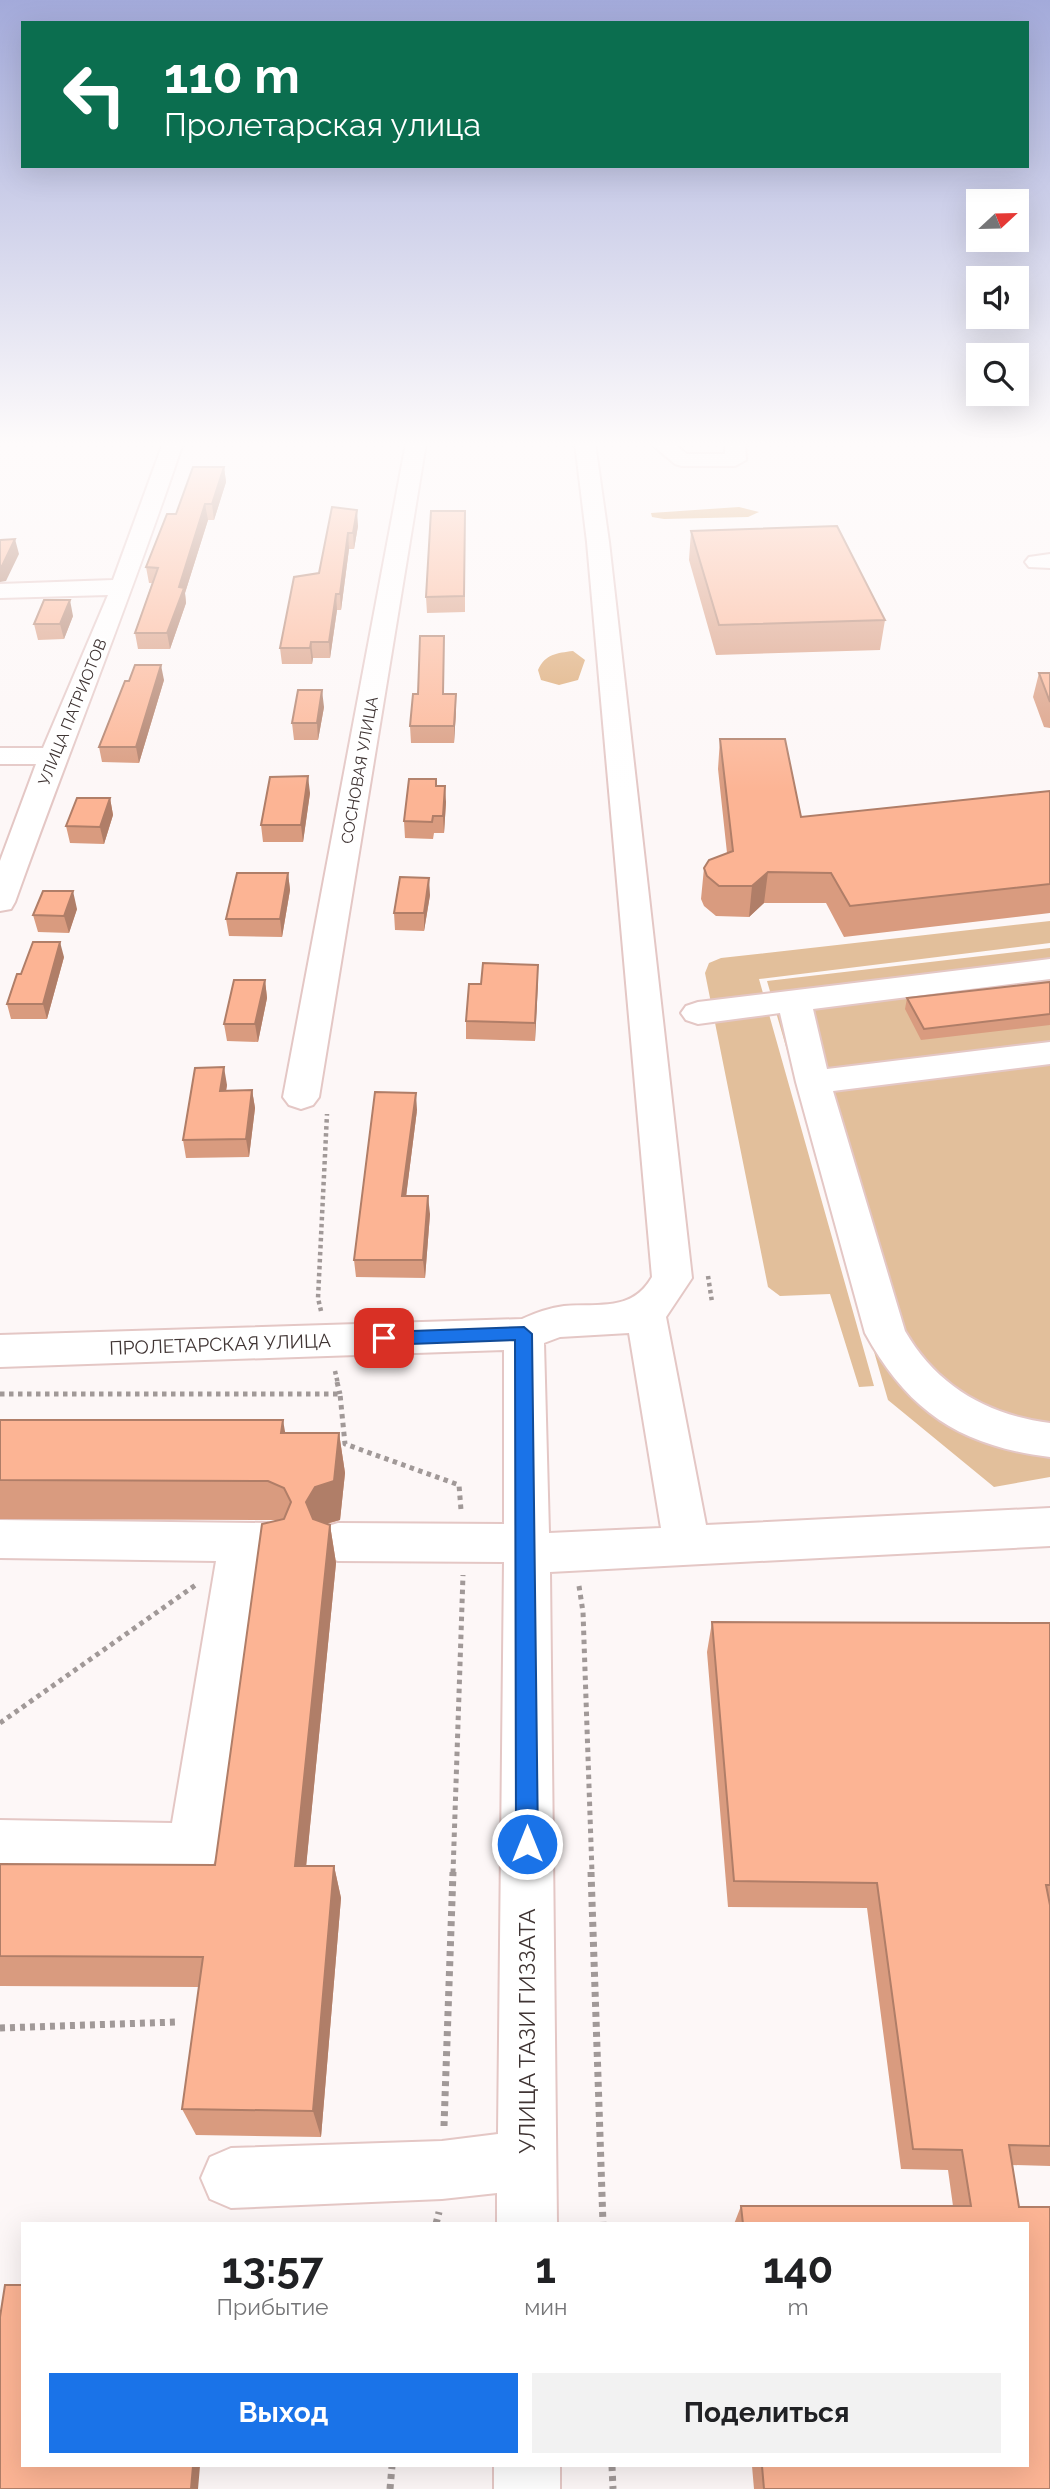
<!DOCTYPE html>
<html lang="ru">
<meta charset="utf-8">
<style>
body{margin:0;font-family:Raleway,sans-serif;background:#f2f2f2;color:#202124;height:100vh;display:flex;flex-direction:column;font-size:26px;white-space:nowrap}
*{box-sizing:border-box;margin:0}
p{font-size:23px;color:#757577}
.icon{flex:none;width:38px;height:38px;fill:none;stroke:currentColor;stroke-width:2;stroke-linecap:round;stroke-linejoin:round}
.map{position:relative;flex:1;overflow:hidden}
.drawer{position:absolute;left:21px;top:2222px;width:1008px;height:245px;display:flex;flex-direction:column;background:#fff;border-radius:0px;box-shadow:0 7px 28px #0002}
.drawer>*{flex:none}
.banner{position:absolute;left:21px;top:21px;width:1008px;height:147px;border-radius:0px;box-shadow:0 7px 28px #0002;background:#0b6e4f;color:#fff;overflow:hidden}
.needle{width:46px;rotate:68deg}
.buttons{position:absolute;left:966px;top:189px;display:grid;gap:14px}
.buttons a{display:grid;place-items:center;width:63px;height:63px;border-radius:0px;background:#fff;box-shadow:0 7px 28px #0002;font-size:35px}
.pin{position:absolute;display:grid;place-items:center;width:60px;height:60px;color:#fff;margin:-30px;border-radius:14px;box-shadow:0 4px 10px #0006}
.me{position:absolute;width:77px;margin:-38px;rotate:0deg;stroke-linejoin:round;filter:drop-shadow(0 0 5px #0008)}
.turn{display:flex;align-items:center;gap:24px;height:147px;padding:0 28px;font-size:32px}
.turn .icon{width:91px;height:91px;stroke-width:2.5}
.turn b{display:block;font-size:49px;line-height:60px}
.eta{display:flex;justify-content:space-evenly;align-items:center;height:119px;text-align:center}
.eta b{font-size:42px;font-weight:700;line-height:49px}
.button{display:flex;gap:14px;margin-top:auto;padding:14px 28px}
.button a{flex:1;height:80px;border-radius:0px;background:#1a73e8;color:#fff;font-size:28px;font-weight:700;line-height:80px;text-align:center}
.button a+a{background:#f2f2f2;color:#202124}
.map>svg:first-child{display:block}
</style>
<div class="map">
<svg width="1050" height="2489" viewBox="0 0 1050 2489">
<rect width="100%" height="100%" fill="#fdf7f7"/>
<!-- green -->
<path fill="#e2bf9b" d="M1050,921V943L759,979L874,1386L859,1387L830,1294L780,1296L768,1287L705,973L709,963L721,958Z
M1050,948V1477L994,1487L888,1400L767,981Z"/>
<!-- forest -->
<path fill="#dba66f" d="M739,507L759,512L748,517L664,519L652,517L651,513Z
M573,651L585,660L578,680L559,685L541,680L538,670C545,654 557,653 573,651Z"/>
<g fill="none" stroke-linecap="round" stroke-linejoin="round">
<defs>
<path id="minor" d="M163,443H183C131,598 70,748 15,902L11,909L0,911V861L36,764H0V748H43L108,595L0,598V584L113,580Z
M406,443H426L319,1097L313,1105L301,1109L289,1105L283,1097Z
M575,443H595L609,542L692,1278L666,1317L706,1525L1050,1508V1546L550,1572L557,2224H497V2193L442,2199L231,2208L210,2199L201,2178L210,2157L231,2148L442,2141L498,2134L504,1562L338,1561L322,1556L315,1542L322,1528L338,1523L504,1524V1350L0,1367V1335L522,1319C535,1313 549,1308 564,1306C599,1303 632,1312 652,1277L587,542ZM629,1333L661,1528L549,1533L544,1343L560,1337Z
M650,443H673L687,454H725V443H745L746,460L735,466H682L675,464Z
M1050,554V568L1029,567L1025,562L1029,557Z
M1050,959V979L813,1009L827,1069L1050,1042V1064L833,1091L905,1331C937,1386 987,1415 1050,1423V1457C961,1446 908,1412 865,1333L796,1082L780,1013L698,1024L686,1020L681,1013L686,1006L698,1002Z
M0,1520L267,1523L283,1528L290,1542L283,1556L262,1561L220,1849L212,1867L194,1875L0,1870V1820L172,1823L216,1561L0,1558Z
M494,2466H560V2489H494Z"/>
</defs>
<!-- minor casing -->
<use href="#minor" stroke="#e4c7c5" stroke-width="4"/>
<!-- path-far2 -->
<path stroke="#a19998" stroke-width="4.5" stroke-dasharray="3.5 3.5" stroke-linecap="butt" d="M708,1276L712,1302
M321,1311L318,1298L327,1114
M335,1371L338,1384"/>
<!-- path-far1 -->
<path stroke="#a19998" stroke-width="5" stroke-dasharray="4.5 4.5" stroke-linecap="butt" d="M337,1382L340,1394
M0,1394H340L345,1444L459,1485L461,1510
M579,1586L583,1612L592,1873
M0,1723L197,1584
M453,1873L463,1575"/>
<!-- path -->
<path stroke="#a19998" stroke-width="7" stroke-dasharray="5 5" stroke-linecap="butt" d="M591,1872L603,2224
M0,2028L176,2022
M444,2126L453,1872
M436,2224L439,2212
M612,2466L613,2489
M390,2489L392,2466"/>
<!-- minor -->
<use href="#minor" fill="#fff" fill-rule="evenodd"/>
</g>
<!-- wall -->
<path fill="#d99b7f" d="M224,467L226,482L214,520H208L185,593L186,603L170,649H138L135,633L152,583H149L146,567Z
M332,507L358,526L354,549H349L341,610H337L330,658H313L312,664H282L280,648L319,573Z
M465,526V612L427,613L426,597Z
M691,531L885,620L880,650L716,655L689,560Z
M73,616L64,639L38,640L34,624Z
M444,652V694H456V710L454,743H411L410,726L418,694Z
M1039,673H1050V728L1044,727L1033,697Z
M164,680L139,763L102,762L99,747L129,681Z
M324,707L318,740H294L292,723Z
M720,739L801,817L1050,791V913L844,937L826,903H764L749,917L716,916L704,906L701,899L704,868L727,853L718,769Z
M436,779L437,786L446,802L444,833H434L433,839L405,838L404,821Z
M310,793L303,842H263L261,825Z
M110,798L113,815L104,844L70,843L66,826Z
M288,873L290,890L282,937L229,936L226,919Z
M430,895L424,931L395,930L394,913Z
M77,909L69,933L38,932L33,915Z
M64,957L47,1019H11L7,1004L21,974Z
M538,965L535,1041L466,1039V1021L481,984Z
M265,980L267,998L258,1042L227,1041L224,1024Z
M1050,982V1025L921,1040L905,1009L907,998Z
M227,1085L226,1091L252,1090L255,1108L249,1157L186,1158L183,1140Z
M417,1110L406,1196L430,1214L425,1278L356,1277L354,1260Z
M0,1420L285,1433H339L345,1473L340,1520L327,1524L330,1525L336,1563L306,1866H334L341,1898L321,2137L196,2135L182,2109L199,1987L0,1986V1864L215,1865L277,1520L0,1519Z
M712,1622L1050,1623V2166L1012,2165L1019,2207H1050V2489H754L752,2466H1027V2224H734L741,2206H953L948,2170L901,2169L867,1908L728,1907L707,1652Z"/>
<!-- shaded-wall -->
<path fill="#b07e68" d="M224,467L226,482L214,520L212,504Z
M205,504L208,520L185,593L186,603L170,649L167,633L179,587Z
M357,510L358,526L354,549L353,533Z
M348,533L349,549L341,610L340,594Z
M15,539L19,554L6,581L0,582V566Z
M336,594L337,610L330,658L329,642Z
M70,600L73,616L64,639L60,624Z
M311,642L313,658L312,664L310,648Z
M161,665L164,680L139,763L136,747Z
M322,690L324,707L318,740L317,723Z
M456,694V710L454,743V726Z
M308,776L310,793L303,842L301,825Z
M445,786L446,802L444,833L443,816Z
M110,798L113,815L104,844L100,827Z
M768,872L764,903L749,917L752,886Z
M288,873L290,890L282,937L280,919Z
M429,878L430,895L424,931V913Z
M73,891L77,909L69,933L64,916Z
M60,942L64,957L47,1019L43,1004Z
M538,965V982L535,1041V1023Z
M265,980L267,998L258,1042L255,1024Z
M224,1067L227,1085L223,1108L220,1091Z
M252,1090L255,1108L249,1157L246,1139Z
M416,1093L417,1110L404,1213L402,1196Z
M428,1196L430,1214L425,1278L423,1260Z
M283,1420L290,1460L281,1433Z
M339,1433L345,1473L340,1520L321,1525L313,1541L306,1502Z
M330,1525L336,1563L303,1898L295,1866Z
M334,1866L341,1898L321,2137L313,2111Z
M193,2466H200L198,2489H191Z"/>
<!-- building -->
<path fill="#fcb494" stroke="#b07e68" stroke-width="2" d="M193,467H224L212,504H205L179,587L184,588L167,633H135L158,568L146,567L167,514H176Z
M332,507L357,510L353,533H348L340,594H336L329,642H311L310,648H280L294,577L319,573Z
M431,511H465L464,596L426,597Z
M837,526L885,620L719,625L691,531Z
M15,539L2,566H0V540Z
M44,600H70L60,624H34Z
M420,636H444L443,694H456L454,726H410L413,694H418Z
M135,665H161L136,747H99L125,681H129Z
M1039,673H1050V702Z
M298,690H322L317,723H292Z
M720,739H785L801,817L1050,791V884L850,906L831,873L768,872L752,886H719L707,876L704,868L709,860L733,851Z
M308,776L301,825H261L270,777Z
M409,779H436V786H445L443,816H433L432,822L404,821Z
M77,798H110L100,827L66,826Z
M237,873H288L280,919H226Z
M400,877L429,878L424,913H394Z
M43,891H73L64,916L33,915Z
M33,942H60L43,1004H7L17,974H21Z
M483,963L538,965L535,1023L466,1021L469,984H481Z
M234,980H265L255,1024H224Z
M1050,982V1014L924,1029L907,998Z
M224,1067L220,1091L252,1090L246,1139L183,1140L195,1068Z
M375,1092L416,1093L402,1196H428L423,1260H354Z
M0,1420H283L281,1433H339L334,1481L315,1487L306,1502L313,1519L330,1525L295,1866H334L313,2111L182,2109L203,1957L0,1956V1864L215,1865L262,1524L284,1519L291,1502L284,1488L268,1481L0,1480Z
M712,1622L1050,1623V1885H1046L1050,1905V2146L1009,2145L1019,2207H1050V2489H764L762,2466H1027V2224H743L741,2206H971L962,2150L913,2149L877,1883L734,1881Z
M5,2285H23V2466H193L191,2489H0V2317Z"/>
<!-- sky -->
<linearGradient id="sky" x2="0" y2="1"><stop stop-color="#a3aada"/><stop offset="0.56" stop-color="#fefbfb"/><stop offset="1" stop-color="#fefbfb" stop-opacity="0"/></linearGradient>
<rect width="1050" height="792" fill="url(#sky)"/>
<!-- route -->
<path fill="#1a73e8" stroke="#114b97" stroke-width="2" d="M524,1327L532,1334L538,1844L534,1851L527,1855L519,1851L516,1844L515,1340L384,1345L375,1338L384,1332Z"/>
<g text-anchor="middle" stroke-width="5" stroke-linejoin="round" paint-order="stroke">
<!-- far-street labels -->
<g font-size="16" fill="#403534" stroke="#fff">
<text transform="translate(72 712) rotate(-68)" y="6">УЛИЦА ПАТРИОТОВ</text>
<text transform="translate(359 770) rotate(-80)" y="6">СОСНОВАЯ УЛИЦА</text>
</g>
<!-- street labels -->
<g font-size="19" fill="#403534" stroke="#fff">
<text transform="translate(220 1344) rotate(-2)" y="7">ПРОЛЕТАРСКАЯ УЛИЦА</text>
</g>
<!-- near-street labels -->
<g font-size="23" fill="#403534" stroke="#fff">
<text transform="translate(527 2031) rotate(-90)" y="8">УЛИЦА ТАЗИ ГИЗЗАТА</text>
</g>
</g>
</svg>
<div class="buttons">
<a><svg class="needle" viewBox="-14 -14 28 28"><path d="M0-13l5 13h-10z" fill="#e53935"/><path d="M0 13l5-13h-10z" fill="#757577"/></svg></a>
<a><svg class="icon" aria-label="sound" viewBox="0 0 24 24"><path d="M4 9h4l5-4v14l-5-4H4zM17 9q2 3 0 6"/></svg></a>
<a><svg class="icon" aria-label="search" viewBox="0 0 24 24"><circle cx="10" cy="10" r="6"/><path d="M15 15l6 6"/></svg></a>
</div>
<div class="pin" style="left:384px;top:1338px;background:#d93025"><svg class="icon" aria-label="arrive" viewBox="0 0 24 24"><path d="M6 21V4h12l-3 4 3 4H6"/></svg></div>
<svg class="me" style="left:527px;top:1844px" viewBox="-20 -20 40 40"><circle r="17" fill="#1a73e8" stroke="#fff" stroke-width="3"/><path d="M0-11L8 9 0 5-8 9z" fill="#fff"/></svg>
<div class="banner">
<div class="turn"><svg class="icon" aria-label="left" viewBox="0 0 24 24"><path d="M17 20v-9H6M10 6l-5 5 5 5"/></svg><div><b>110 m</b>Пролетарская улица</div></div>
</div>
<section class="drawer">
<div class="eta">
<div><b>13:57</b><p>Прибытие</p></div>
<div><b>1</b><p>мин</p></div>
<div><b>140</b><p>m</p></div>
</div>
<div class="button"><a>Выход</a><a>Поделиться</a></div>
</section>
</div>
